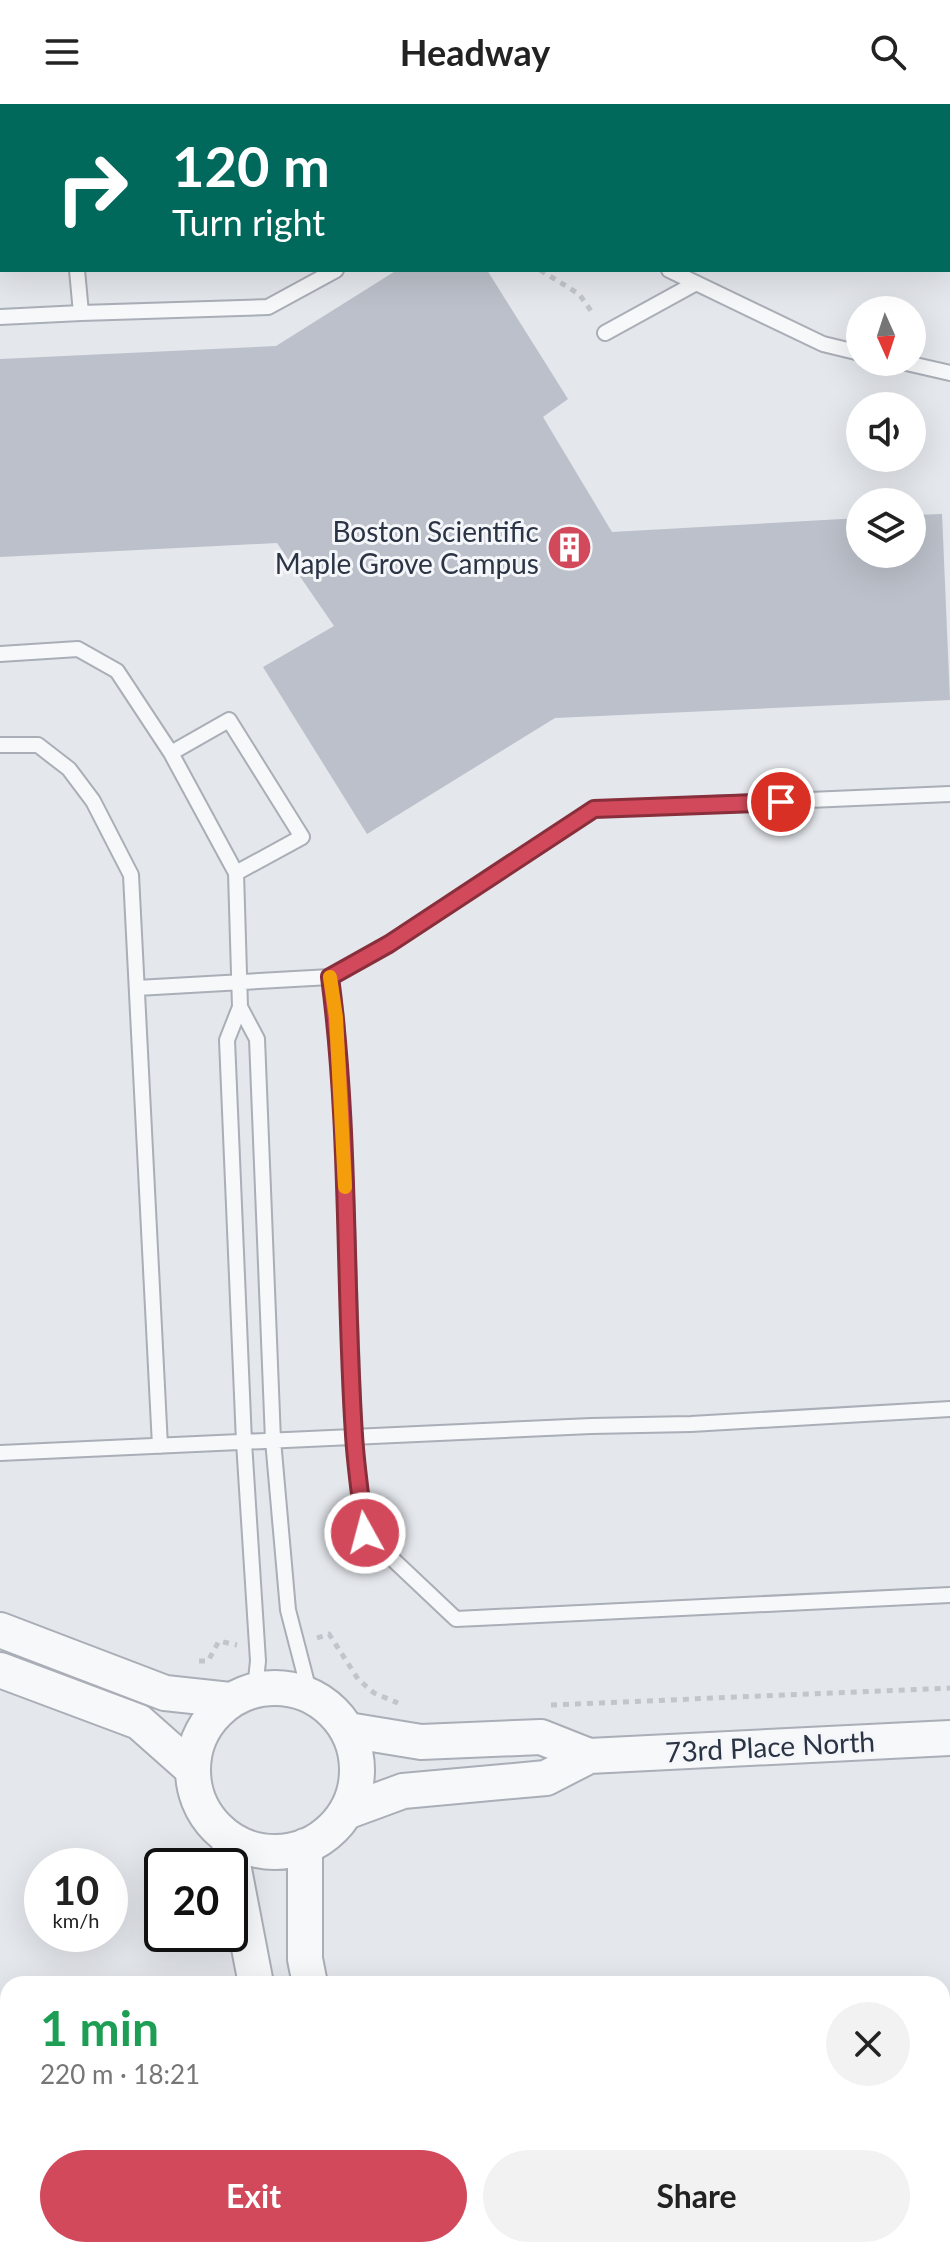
<!DOCTYPE html>
<meta charset="utf-8">
<style>
body{margin:0;font-family:Lato,sans-serif;background:#f2f2f2;color:#222;height:100vh;display:flex;flex-direction:column;font-size:30px;white-space:nowrap}
*{box-sizing:border-box;margin:0}
p{font-size:26px;color:#767676}
.icon{flex:none;width:44px;height:44px;fill:none;stroke:currentColor;stroke-width:2;stroke-linecap:round;stroke-linejoin:round}
.map{position:relative;flex:1;overflow:hidden}
.details{position:absolute;left:0px;top:1872px;width:950px;height:282px;display:flex;flex-direction:column;background:#fff;border-radius:24px 24px 0 0;box-shadow:0 8px 32px #0002}
.details>*{flex:none}
.hud{position:absolute;left:0px;top:0px;width:950px;height:168px;box-shadow:0 8px 32px #0002;background:#00695c;color:#fff;overflow:hidden}
.needle{width:52px;rotate:177deg}
.fabs{position:absolute;left:846px;top:192px;display:grid;gap:16px}
.fabs a{display:grid;place-items:center;width:80px;height:80px;border-radius:50%;background:#fff;box-shadow:0 8px 32px #0002;font-size:40px}
.speed{position:absolute;left:24px;top:1744px;display:flex;gap:16px;font-size:40px;font-weight:700;text-align:center}
.speed>*{display:grid;place-content:center;width:104px;height:104px;border-radius:50%;background:#fff;box-shadow:0 8px 32px #0002;line-height:1}
.speed small{font-size:20px;font-weight:400}
.speed .limit{border:4px solid #111;border-radius:12px;background:#fff;color:#111}
.pin{position:absolute;display:grid;place-items:center;width:68px;height:68px;color:#fff;margin:-34px;border:4px solid #fff;border-radius:50%;box-shadow:0 2px 8px #0007}
.me{position:absolute;width:88px;margin:-44px;rotate:353deg;stroke-linejoin:round;filter:drop-shadow(0 0 6px #0008)}
.turn{display:flex;align-items:center;gap:28px;height:168px;padding:0 40px;font-size:36px}
.turn .icon{width:104px;height:104px;stroke-width:2.5}
.turn b{display:block;font-size:56px;line-height:68px}
.round{display:grid;place-items:center;flex:none;width:84px;height:84px;border-radius:42px;background:#f2f2f2}
.summary{display:flex;align-items:center;justify-content:space-between;height:136px;padding:0 40px}
h1{font-size:48px;font-weight:700;line-height:60px;color:#1e9e55}
.primary-button{display:flex;gap:16px;margin-top:auto;padding:16px 40px}
.primary-button a{flex:1;height:92px;border-radius:48px;background:#d1495b;color:#fff;font-size:32px;font-weight:700;line-height:92px;text-align:center}
.primary-button a+a{background:#f2f2f2;color:#222}
header{display:flex;justify-content:space-between;align-items:center;height:104px;padding:0 40px;background:#fff;font-size:36px;font-weight:700}
.map>svg:first-child{display:block}
</style>
<header><svg class="icon" aria-label="menu" viewBox="0 0 24 24"><path d="M4 6h16M4 12h16M4 18h16"/></svg>Headway<svg class="icon" aria-label="search" viewBox="0 0 24 24"><circle cx="10" cy="10" r="6"/><path d="M15 15l6 6"/></svg></header>
<div class="map">
<svg width="950" height="2153" viewBox="0 0 950 2153">
<rect width="100%" height="100%" fill="#e4e7ec"/>
<!-- building -->
<path fill="#bbc0ca" d="M397,166H487L568,295L543,313L612,428L860,414V450H912V411L942,410L950,596L555,614L367,730L263,563L334,522L277,439L0,453V255L276,242Z"/>
<g fill="none" stroke-linecap="round" stroke-linejoin="round">
<defs>
<path id="service" d="M77,166L81,209L268,203L336,166
M669,166L823,240L860,249
M0,213L81,209
M605,229L696,179
M902,258L950,269
M0,550L78,545L117,567L171,649L236,769L240,903L227,936L244,1338L258,1557L255,1585
M0,641H38L69,665L93,697L131,771L160,1342
M171,649L229,616L302,733L236,769
M330,873L336,913L346,1090L354,1333L365,1429L456,1515L950,1491
M137,884L330,873L389,840L594,705L950,690
M240,903L257,935L273,1336L288,1506L310,1591
M0,1349L591,1322L691,1320L950,1305"/>
<path id="tertiary" d="M0,1526L165,1589L230,1596
M0,1566L139,1618L192,1665
M193 1666a82 82 0 1 1 164 0a82 82 0 1 1-164 0Z
M348,1626L421,1638L541,1633L589,1652L950,1634
M346,1708L403,1687L546,1674L589,1652
M228,1734L256,1880
M305,1742V1855L310,1880
M282,2146L283,2153
M348,2146L349,2153"/>
</defs>
<!-- service casing -->
<use href="#service" stroke="#a9aeb7" stroke-width="18"/>
<!-- tertiary casing -->
<use href="#tertiary" stroke="#a9aeb7" stroke-width="38"/>
<!-- path -->
<path stroke="#c2c5cb" stroke-width="5" stroke-dasharray="6 6" stroke-linecap="butt" d="M540,166L579,190L594,211
M317,1534L329,1530L358,1575L374,1589L398,1599
M199,1557H208L219,1537L237,1541
M551,1601L950,1584"/>
<!-- service -->
<use href="#service" stroke="#f7f8fa" stroke-width="14"/>
<!-- tertiary -->
<use href="#tertiary" stroke="#f7f8fa" stroke-width="34"/>
</g>
<g fill="none" stroke-linecap="round" stroke-linejoin="round">
<defs>
<path id="route" d="M365,1429C361,1397 356,1364 354,1331C344,1179 350,1025 330,873L389,840L594,705L781,698"/>
</defs>
<!-- route casing -->
<use href="#route" stroke="#882f3b" stroke-width="20"/>
<!-- route -->
<use href="#route" stroke="#d1495b" stroke-width="14"/>
<!-- slow -->
<path stroke="#f59e0b" stroke-width="14" d="M330,873L336,913L345,1083"/>
</g>
<!-- icons -->
<defs>
<symbol id="building-disc" viewBox="-11 -11 22 22"><circle r="9.5" fill="#d1495b" stroke="#f4f6f9"/><path d="M-4-6H4V6H1V3H-1V6H-4ZM-2.5-4.3h1.7v1.8h-1.7ZM.8-4.3h1.7v1.8H.8ZM-2.5-1h1.7V.8h-1.7ZM.8-1h1.7V.8H.8Z" fill="#fff"/></symbol>
</defs>
<g fill-rule="evenodd">
<use href="#building-disc" x="544" y="418" width="51" height="51"/>
</g>
<g text-anchor="middle" stroke-width="6" stroke-linejoin="round" paint-order="stroke">
<!-- poi labels -->
<g font-size="28" fill="#2b3445" stroke="#f4f6f9" text-anchor="end">
<text x="539" y="438">Boston Scientific<tspan x="539" dy="32">Maple Grove Campus</tspan></text>
</g>
<!-- street labels -->
<g font-size="28" fill="#2b3445" stroke="#f4f6f9">
<text transform="translate(770 1643) rotate(-3)" y="10">73rd Place North</text>
</g>
</g>
</svg>
<div class="fabs">
<a><svg class="needle" viewBox="-14 -14 28 28"><path d="M0-13l5 13h-10z" fill="#e53935"/><path d="M0 13l5-13h-10z" fill="#767676"/></svg></a>
<a><svg class="icon" aria-label="sound" viewBox="0 0 24 24"><path d="M4 9h4l5-4v14l-5-4H4zM17 9q2 3 0 6"/></svg></a>
<a><svg class="icon" aria-label="layers" viewBox="0 0 24 24"><path d="M12 4l9 5-9 5-9-5zM3 14l9 5 9-5"/></svg></a>
</div>
<div class="speed"><div>10<small>km/h</small></div><div class="limit">20</div></div>
<div class="pin" style="left:781px;top:698px;background:#d93025"><svg class="icon" aria-label="arrive" viewBox="0 0 24 24"><path d="M6 21V4h12l-3 4 3 4H6"/></svg></div>
<svg class="me" style="left:365px;top:1429px" viewBox="-20 -20 40 40"><circle r="17" fill="#d1495b" stroke="#fff" stroke-width="3"/><path d="M0-11L8 9 0 5-8 9z" fill="#fff"/></svg>
<div class="hud">
<div class="turn"><svg class="icon" aria-label="right" viewBox="0 0 24 24"><path d="M7 20v-9h11M14 6l5 5-5 5"/></svg><div><b>120 m</b>Turn right</div></div>
</div>
<section class="details">
<div class="summary"><div><h1>1 min</h1><p>220 m · 18:21</p></div><a class="round"><svg class="icon" aria-label="close" viewBox="0 0 24 24"><path d="M6 6l12 12M18 6L6 18"/></svg></a></div>
<div class="primary-button"><a>Exit</a><a>Share</a></div>
</section>
</div>
